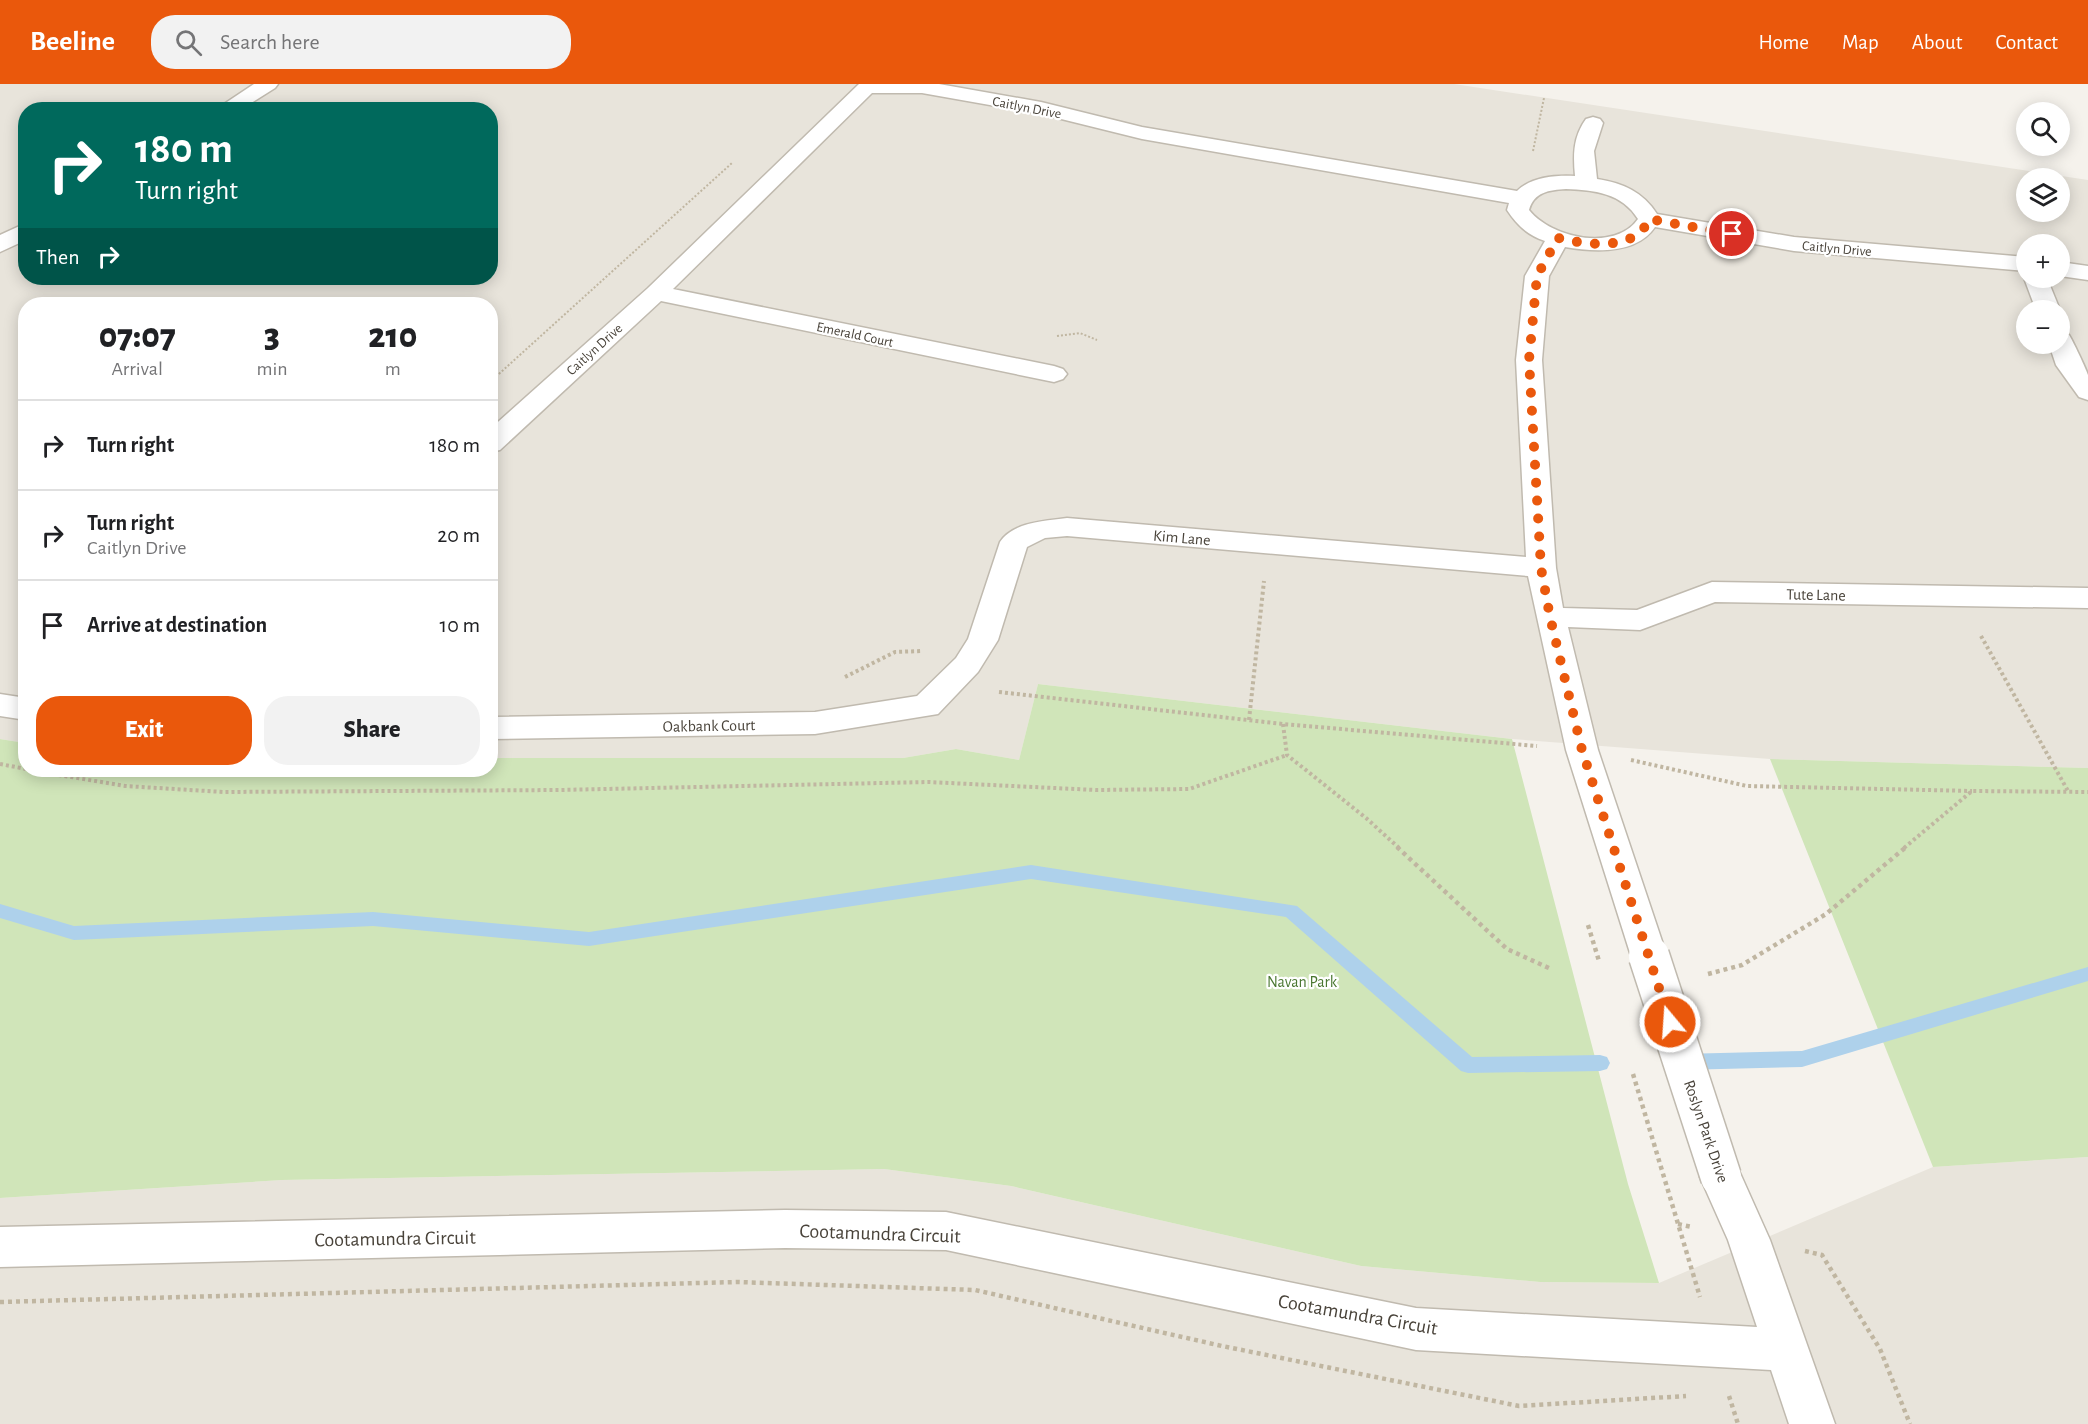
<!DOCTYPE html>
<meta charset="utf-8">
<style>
body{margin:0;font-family:"Alegreya Sans",sans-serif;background:#f2f2f2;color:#202124;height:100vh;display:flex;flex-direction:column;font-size:22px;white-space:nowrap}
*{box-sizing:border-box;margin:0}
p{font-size:20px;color:#757577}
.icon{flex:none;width:33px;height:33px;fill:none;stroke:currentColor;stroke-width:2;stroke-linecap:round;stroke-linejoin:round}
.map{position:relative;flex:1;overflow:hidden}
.drawer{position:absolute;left:18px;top:213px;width:480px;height:480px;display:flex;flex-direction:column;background:#fff;border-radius:24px;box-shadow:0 3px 15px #0003}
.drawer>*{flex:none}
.guide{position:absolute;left:18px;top:18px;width:480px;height:183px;border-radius:24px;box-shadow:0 3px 15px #0003;background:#00695c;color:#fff;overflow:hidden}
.buttons{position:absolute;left:2016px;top:18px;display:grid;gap:12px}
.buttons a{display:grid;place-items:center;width:54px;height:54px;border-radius:50%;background:#fff;box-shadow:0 3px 15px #0003;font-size:30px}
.pin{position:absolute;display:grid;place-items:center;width:51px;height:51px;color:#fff;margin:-26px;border:3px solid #fff;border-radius:50%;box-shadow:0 2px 6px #0007}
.me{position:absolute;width:66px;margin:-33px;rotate:342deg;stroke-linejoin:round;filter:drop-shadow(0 0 4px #0008)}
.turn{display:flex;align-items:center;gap:21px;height:126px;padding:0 18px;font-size:27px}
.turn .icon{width:78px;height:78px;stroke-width:2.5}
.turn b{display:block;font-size:42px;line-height:51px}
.then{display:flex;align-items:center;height:57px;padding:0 18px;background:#0003;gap:12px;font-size:22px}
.eta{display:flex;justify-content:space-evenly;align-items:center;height:102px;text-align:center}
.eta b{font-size:36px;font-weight:800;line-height:42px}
.primary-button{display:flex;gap:12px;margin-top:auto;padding:12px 18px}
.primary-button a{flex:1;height:69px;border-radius:24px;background:#ea580c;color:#fff;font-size:24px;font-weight:800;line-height:69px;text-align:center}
.primary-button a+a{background:#f2f2f2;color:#202124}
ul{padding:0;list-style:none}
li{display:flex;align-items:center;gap:18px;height:90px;padding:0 18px;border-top:2px solid #e0e0e0}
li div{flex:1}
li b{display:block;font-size:22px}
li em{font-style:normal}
header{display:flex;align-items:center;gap:36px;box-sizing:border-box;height:84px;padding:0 30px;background:#ea580c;color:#fff}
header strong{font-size:28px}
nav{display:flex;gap:33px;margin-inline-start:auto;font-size:21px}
.search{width:420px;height:54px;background:#f2f2f2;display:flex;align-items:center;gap:15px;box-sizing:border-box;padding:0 21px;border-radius:24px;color:#757577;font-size:22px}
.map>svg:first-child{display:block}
</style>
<header>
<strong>Beeline</strong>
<div class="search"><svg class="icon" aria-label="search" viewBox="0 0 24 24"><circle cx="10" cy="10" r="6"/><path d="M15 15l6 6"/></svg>Search here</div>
<nav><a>Home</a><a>Map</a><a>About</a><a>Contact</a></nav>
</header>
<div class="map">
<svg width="2088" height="1340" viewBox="0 0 2088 1340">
<rect width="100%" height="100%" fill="#f5f2ec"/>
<!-- residential -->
<path fill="#e8e4db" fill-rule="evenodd" d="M0,0H1454L2088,96V684L1770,675L1512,655L1038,600L1019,676L956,665L903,674H491L490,220H26L25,659L0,655ZM26,26H490V194H26ZM2026,94H2060V128H2026ZM2026,160H2060V194H2026ZM2026,226H2060V260H2026Z
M2088,1073V1340H0V1114L282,1096L884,1085L1011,1102L1361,1182L1540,1198L1659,1199L1933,1083Z"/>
<!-- green -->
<path fill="#d0e5b9" d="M1038,600L1512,655L1628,1100L1659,1199L1540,1198L1361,1182L1011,1102L884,1085L282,1096L0,1114V655L25,659L26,686H490L491,674H903L956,665L1019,676Z
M1770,675L2088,684V1073L1933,1083Z"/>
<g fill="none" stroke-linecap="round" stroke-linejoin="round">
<!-- stream -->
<path fill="#aed1eb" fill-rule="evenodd" d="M1031,781L1297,822L1472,973L1600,971L1607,973L1610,979L1607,985L1600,987L1468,989L1461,987L1286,833L1031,795L589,862L373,842L74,856L0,834V820L74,842L373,828L589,848Z
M2088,883V897L1802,983L1681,986L1674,984L1671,978L1674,972L1681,970L1802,967Z"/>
<defs>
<path id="minor" d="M254,0H278L275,4L240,26H215Z
M859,0H939L1041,18L1142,43L1517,107C1531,93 1556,91 1575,92C1573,71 1573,53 1586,35L1593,33L1600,35L1603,39L1594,67L1597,95C1623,99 1643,108 1657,130L1794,153L2026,173V187L1794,167L1655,143C1636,171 1594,168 1565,163L1549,192L1542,276L1556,484L1563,524L1637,526L1712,498L2088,504V524L1715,518L1640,546L1568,543L1598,666L1667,872L1662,882L1649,887L1636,882L1631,872L1566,666L1528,492L1067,452L1045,454L1027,463L998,556L978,588L938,630L815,650L490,655V633L815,628L917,612L956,574L968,555L1000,458C1013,438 1045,437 1067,434L1526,473L1516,276L1525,192L1545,157C1527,151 1517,141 1507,126L1509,119L1142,55L1041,30L922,9H872L673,205L1054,282L1063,285L1067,290L1063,295L1054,298L661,217L500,366L490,368V345L648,204ZM1566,105C1594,106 1622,109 1638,135C1615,168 1551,154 1529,126C1534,108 1549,106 1566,105Z
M26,139V156L0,168V151Z
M2060,178L2088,182V196L2060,192Z
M2026,191V194H2047L2060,226V227L2036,226L2024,194Z
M2060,249L2069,251C2072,255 2087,287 2088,291C2088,298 2088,308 2088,316L2079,313L2056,281L2049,260H2060Z
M0,610L26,614V636L0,632Z
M1721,1075L1736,1080L1770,1156L1835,1340H1789L1771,1286L1416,1266L946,1166L785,1164L0,1183V1143L785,1126L946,1128L1416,1224L1757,1243L1728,1156L1700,1093L1706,1080Z"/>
</defs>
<!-- minor casing -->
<use href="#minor" stroke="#c0baaf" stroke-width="3"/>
<!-- path-far2 -->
<path stroke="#c0b6a1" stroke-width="2" stroke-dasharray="2 2" stroke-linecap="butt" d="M1533,67L1544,14
M1057,252L1080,249L1097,256
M490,298L732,79"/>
<!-- path-far1 -->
<path stroke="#c0b6a1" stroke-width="4" stroke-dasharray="3 3" stroke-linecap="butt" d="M1981,552L2068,707
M845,593L895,568L921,567
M999,608L1283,640L1537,662
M1249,636L1264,497
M1283,640L1287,671L1366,734L1399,764
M1631,676L1747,702L1972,707
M0,680L26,685
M29,686L125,702L223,708L559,706L928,698L1096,706L1189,705L1287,671
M1904,764L1972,707L2088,708"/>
<!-- path -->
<path stroke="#c0b6a1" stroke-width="4.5" stroke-dasharray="4 4" stroke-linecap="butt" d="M1397,763L1507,865L1551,885
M1588,841L1599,877
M1708,890L1742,881L1826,830L1906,763
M1633,990L1700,1213
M1678,1140L1692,1143
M1805,1167L1822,1171L1880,1265L1910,1340
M0,1218L737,1198L975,1206L1222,1262L1519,1322L1686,1312
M1729,1312L1738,1340"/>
<!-- minor -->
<use href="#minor" fill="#fff" fill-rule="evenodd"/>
<defs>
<path id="minor-bridge" d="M1649,872L1721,1093"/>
</defs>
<!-- minor-bridge casing -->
<use href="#minor-bridge" stroke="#c0baaf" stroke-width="43" stroke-linecap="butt"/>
<!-- minor-bridge -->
<use href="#minor-bridge" stroke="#fff" stroke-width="40"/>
</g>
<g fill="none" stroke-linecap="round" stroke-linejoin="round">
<!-- route -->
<path stroke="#ea580c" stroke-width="10" stroke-dasharray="0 18" d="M1670,938L1582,666L1550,533L1541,484L1529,276L1537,192L1558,154C1586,161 1636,168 1649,135L1732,150"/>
</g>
<g text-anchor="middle" stroke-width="4.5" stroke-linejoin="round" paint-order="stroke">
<!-- far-street labels -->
<g font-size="14" fill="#49433a" stroke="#fff">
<text transform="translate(1027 23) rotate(11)" y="5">Caitlyn Drive</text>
<text transform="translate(1837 164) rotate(5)" y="5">Caitlyn Drive</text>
<text transform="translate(855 250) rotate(12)" y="5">Emerald Court</text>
<text transform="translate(594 265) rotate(-42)" y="5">Caitlyn Drive</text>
</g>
<!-- street labels -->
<g font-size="16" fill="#49433a" stroke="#fff">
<text transform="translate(1182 453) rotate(5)" y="6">Kim Lane</text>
<text transform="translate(1816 510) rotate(1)" y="6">Tute Lane</text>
<text transform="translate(709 641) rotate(-1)" y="6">Oakbank Court</text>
<text transform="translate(1707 1047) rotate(71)" y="6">Roslyn Park Drive</text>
</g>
<!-- park labels -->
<g font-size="16" fill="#4a7731" stroke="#fff">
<text x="1302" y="903">Navan Park</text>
</g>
<!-- near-street labels -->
<g font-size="20" fill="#49433a" stroke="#fff">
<text transform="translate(880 1149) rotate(2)" y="7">Cootamundra Circuit</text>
<text transform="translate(395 1154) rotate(-1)" y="7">Cootamundra Circuit</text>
<text transform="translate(1358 1230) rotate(10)" y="7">Cootamundra Circuit</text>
</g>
</g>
</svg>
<div class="buttons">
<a><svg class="icon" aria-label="search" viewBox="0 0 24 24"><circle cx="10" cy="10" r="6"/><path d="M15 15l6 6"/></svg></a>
<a><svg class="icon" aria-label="layers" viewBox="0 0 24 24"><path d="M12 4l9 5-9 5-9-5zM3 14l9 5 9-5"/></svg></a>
<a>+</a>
<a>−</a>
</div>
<div class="pin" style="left:1732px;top:150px;background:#d93025"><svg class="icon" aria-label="arrive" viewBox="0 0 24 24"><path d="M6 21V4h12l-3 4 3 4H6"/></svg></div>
<svg class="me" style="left:1670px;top:938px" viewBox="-20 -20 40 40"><circle r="17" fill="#ea580c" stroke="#fff" stroke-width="3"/><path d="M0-11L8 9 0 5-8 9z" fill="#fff"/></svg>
<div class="guide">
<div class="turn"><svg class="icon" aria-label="right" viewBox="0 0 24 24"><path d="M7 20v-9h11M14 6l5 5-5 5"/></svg><div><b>180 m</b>Turn right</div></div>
<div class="then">Then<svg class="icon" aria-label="right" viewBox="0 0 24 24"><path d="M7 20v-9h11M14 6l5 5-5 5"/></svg></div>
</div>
<section class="drawer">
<div class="eta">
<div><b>07:07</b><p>Arrival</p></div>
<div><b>3</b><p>min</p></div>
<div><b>210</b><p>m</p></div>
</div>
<ul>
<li><svg class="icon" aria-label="right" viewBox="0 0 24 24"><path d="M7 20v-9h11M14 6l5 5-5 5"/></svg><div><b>Turn right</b></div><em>180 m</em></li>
<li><svg class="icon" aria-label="right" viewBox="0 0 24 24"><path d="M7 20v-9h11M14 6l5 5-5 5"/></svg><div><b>Turn right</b><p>Caitlyn Drive</p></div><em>20 m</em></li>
<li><svg class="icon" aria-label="arrive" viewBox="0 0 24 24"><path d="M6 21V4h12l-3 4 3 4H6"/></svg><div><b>Arrive at destination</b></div><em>10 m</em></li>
</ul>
<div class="primary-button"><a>Exit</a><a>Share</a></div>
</section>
</div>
